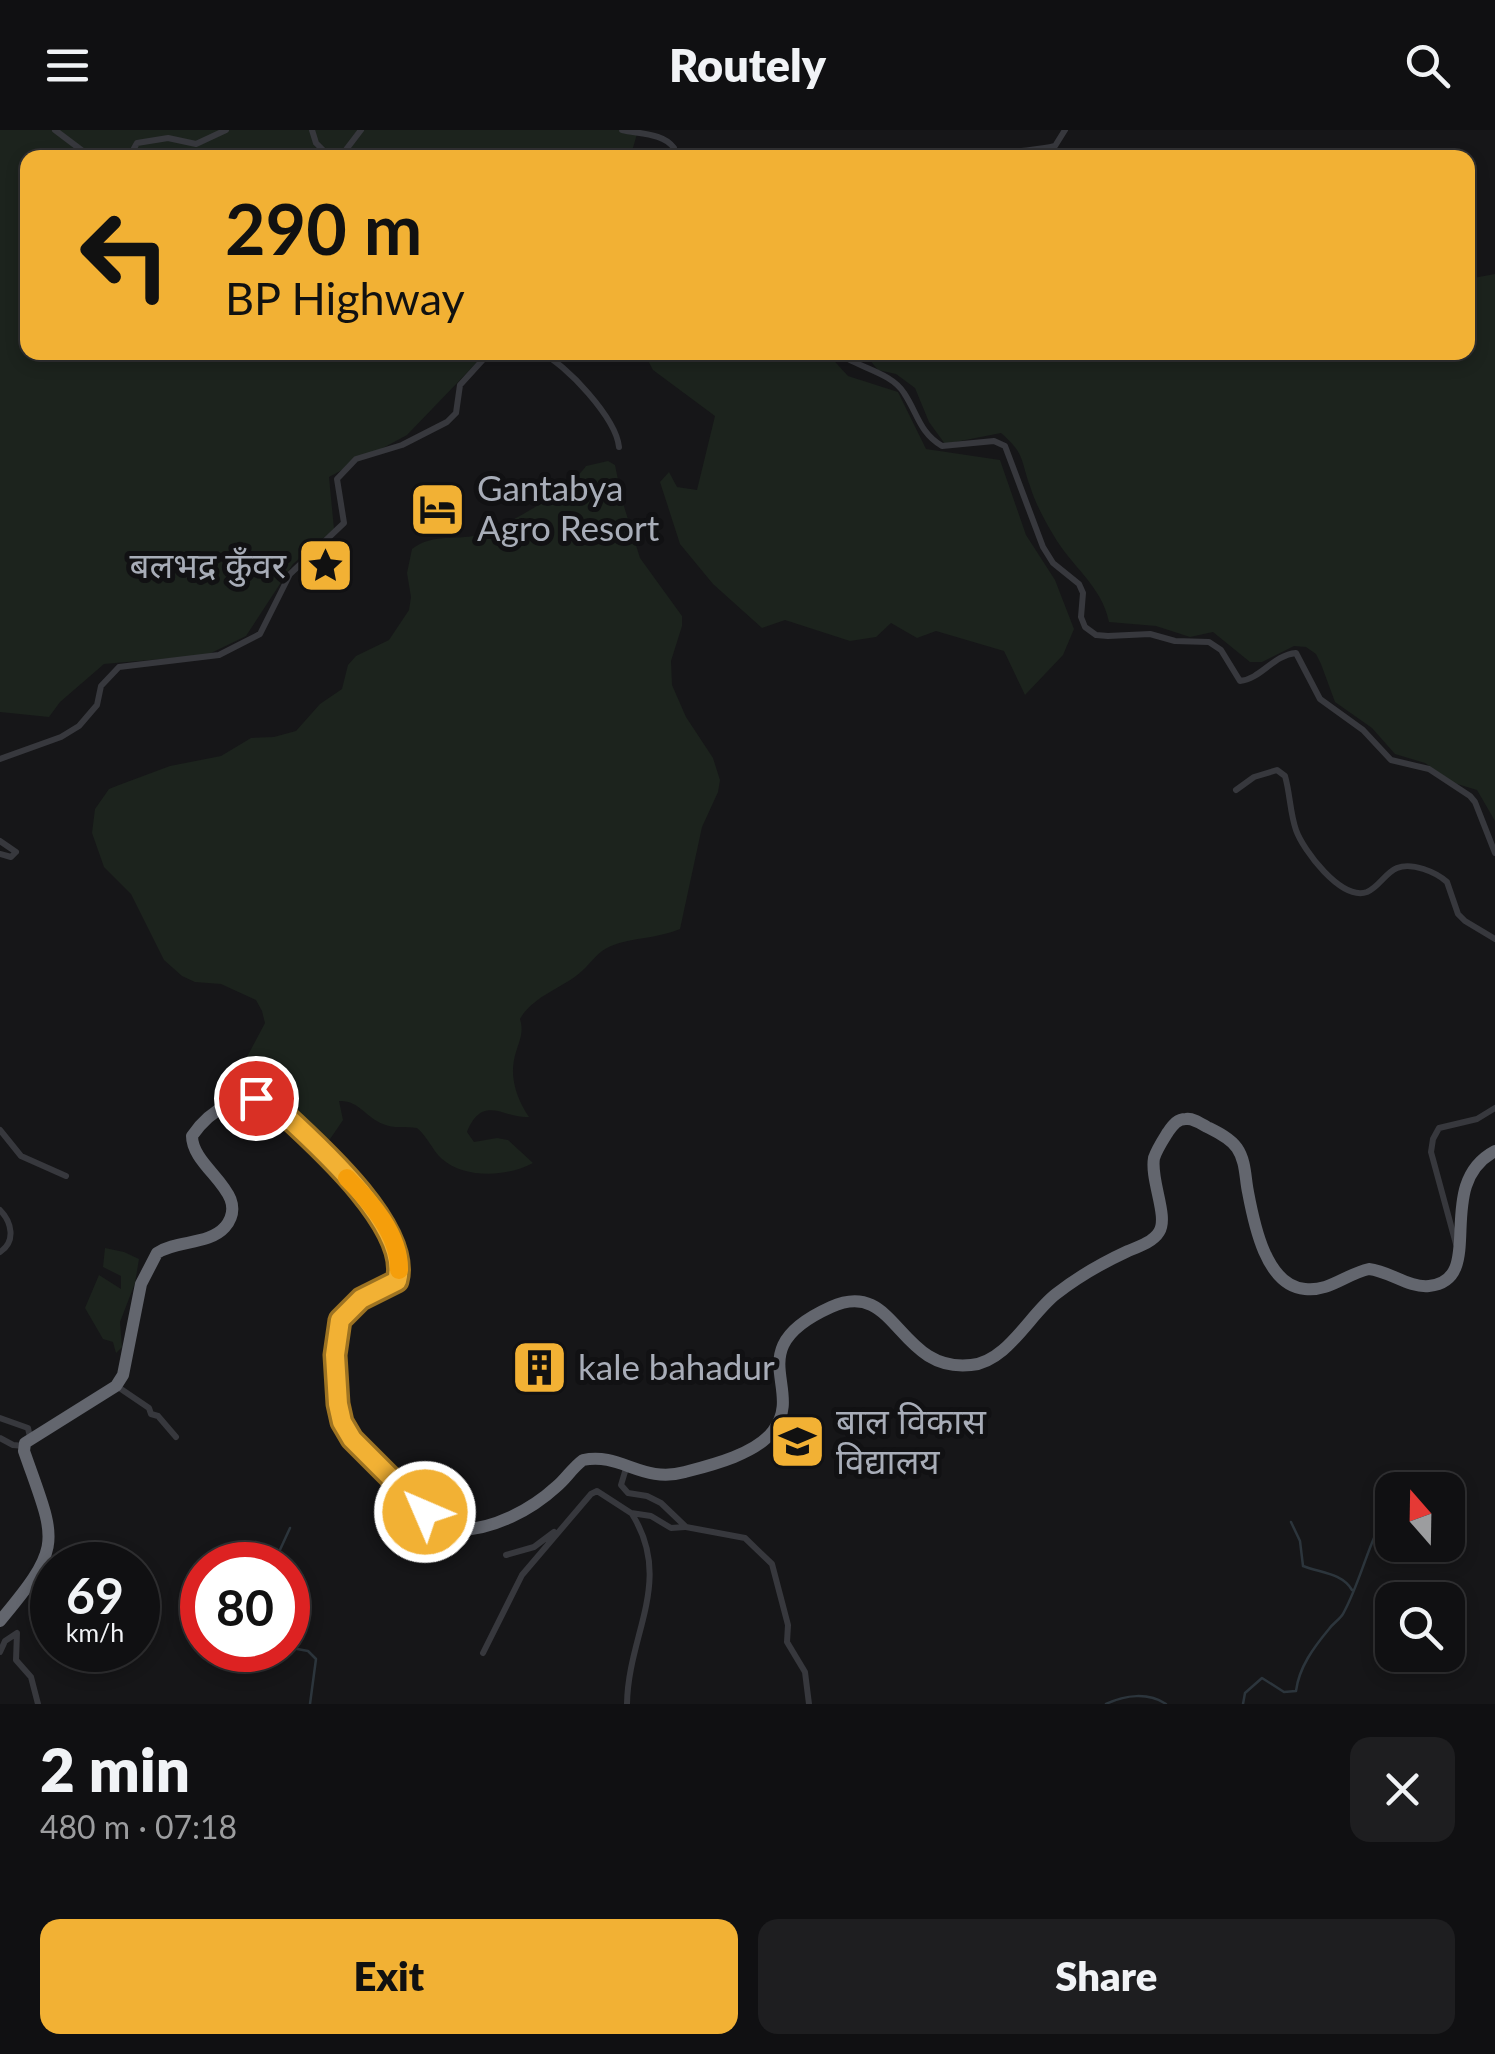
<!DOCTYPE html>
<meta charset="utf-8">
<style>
body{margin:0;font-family:Lato,"Noto Sans Devanagari",sans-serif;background:#1e1e20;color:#f1f3f6;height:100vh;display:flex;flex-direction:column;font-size:38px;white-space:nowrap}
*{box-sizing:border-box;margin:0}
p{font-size:32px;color:#9c9d9f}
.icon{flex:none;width:55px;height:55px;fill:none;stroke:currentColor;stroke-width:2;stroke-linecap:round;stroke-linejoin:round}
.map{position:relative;height:1574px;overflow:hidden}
.details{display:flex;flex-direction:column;background:#101012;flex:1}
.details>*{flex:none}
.guide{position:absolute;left:20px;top:20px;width:1455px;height:210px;border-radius:20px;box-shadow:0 5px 15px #0003,0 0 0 2px #303032;background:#f2b134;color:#111;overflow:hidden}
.needle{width:65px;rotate:340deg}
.buttons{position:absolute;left:1375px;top:1342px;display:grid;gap:20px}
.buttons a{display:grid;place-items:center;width:90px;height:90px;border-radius:20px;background:#101012;box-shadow:0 5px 15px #0003,0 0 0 2px #303032;font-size:50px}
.speed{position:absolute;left:30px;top:1412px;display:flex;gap:20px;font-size:50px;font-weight:700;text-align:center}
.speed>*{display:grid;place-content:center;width:130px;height:130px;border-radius:50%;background:#101012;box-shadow:0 5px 15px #0003,0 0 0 2px #303032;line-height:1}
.speed small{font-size:25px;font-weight:400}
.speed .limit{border:15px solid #d22;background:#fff;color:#111}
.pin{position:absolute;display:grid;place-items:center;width:85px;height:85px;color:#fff;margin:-42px;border:5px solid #fff;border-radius:50%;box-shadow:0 2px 10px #0007}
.me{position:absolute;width:110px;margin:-55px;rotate:315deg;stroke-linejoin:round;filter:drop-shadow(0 0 8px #0008)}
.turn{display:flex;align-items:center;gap:35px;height:210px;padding:0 40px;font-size:45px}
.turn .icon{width:130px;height:130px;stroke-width:2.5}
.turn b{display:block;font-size:70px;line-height:85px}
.round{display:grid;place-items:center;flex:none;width:105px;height:105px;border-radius:20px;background:#1e1e20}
.head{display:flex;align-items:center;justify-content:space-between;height:170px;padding:0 40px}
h1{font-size:60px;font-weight:800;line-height:75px}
.primary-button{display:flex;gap:20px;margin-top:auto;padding:20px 40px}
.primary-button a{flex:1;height:115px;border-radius:20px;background:#f2b134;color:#111;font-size:40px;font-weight:800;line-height:115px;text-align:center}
.primary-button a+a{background:#1e1e20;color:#f1f3f6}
header{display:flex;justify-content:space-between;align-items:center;height:130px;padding:0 40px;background:#101012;font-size:45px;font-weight:800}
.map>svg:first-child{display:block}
</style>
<header><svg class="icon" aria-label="menu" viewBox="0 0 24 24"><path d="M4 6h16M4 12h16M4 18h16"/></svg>Routely<svg class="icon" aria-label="search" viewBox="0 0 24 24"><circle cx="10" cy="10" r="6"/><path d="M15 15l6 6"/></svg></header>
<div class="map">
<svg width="1495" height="1574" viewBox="0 0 1495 1574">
<rect width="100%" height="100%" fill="#161618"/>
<!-- green -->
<path fill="#1c231d" d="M0,0H642L637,4L630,28H28V222L484,225L407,305L329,347L334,399L293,434L246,506L207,525L104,534L60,572L49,587L0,582Z
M1495,144V691L1477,660L1454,653L1425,633L1395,624L1372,598L1335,572L1321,534L1316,524L1306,517L1294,516L1262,532H1250L1213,502L1190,507L1156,496L1109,492C1102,456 1071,436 1054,406C1045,391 1035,373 1030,356C1020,328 1025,324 1001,303L945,314L929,292L915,258L896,244L878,240L864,223L1468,222V149Z
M644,223H827L848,246L898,262L926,319L1000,330L1026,405L1055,450L1074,499L1063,525L1025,565L1004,521L936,501L917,508L891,493L876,507L850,511L785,490L762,498L713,454L680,414L660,352L669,342L677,357L697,360L715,286L653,240Z
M608,331L615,335L622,370L640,428L682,486V496L671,531L672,555L686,587L713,628L720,650L718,662L702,697L680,799C656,809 633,807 611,816C598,821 592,832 582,841C562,859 534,865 520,889C525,905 517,914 514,930C510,950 518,971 529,987C504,989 483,963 467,1002L474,1012L497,1008L508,1010L533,1033C507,1047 465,1049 442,1029C432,1020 428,1007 417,998C405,996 394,999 383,994C365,987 359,970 339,971L343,990L326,1015C305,1000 277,947 249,961L242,951L248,925L265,893L262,881L256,870L221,854L195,852L182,846L164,830L131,764L104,737L92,703L95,679L109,659L119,655L170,636L221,626L251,608L274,607L296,601L320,574L342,559L348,535L356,526L389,510L409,480L411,467L407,443L412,419C432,404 450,410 473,406C499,402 572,358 586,336Z
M105,1118L124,1122L139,1129L135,1153L120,1192L122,1217L116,1223L113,1212L103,1209L85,1178L99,1145L121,1159V1146L103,1137Z"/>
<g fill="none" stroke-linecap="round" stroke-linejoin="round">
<!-- stream -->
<path stroke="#2c353c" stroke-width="2.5" d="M1291,1392L1300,1411L1303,1436C1321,1443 1342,1443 1352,1460
M273,1435L290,1398
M288,1512L292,1518L308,1521L316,1529L310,1574
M1106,1574C1125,1565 1148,1562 1166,1574
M1243,1574L1245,1563L1262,1548L1284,1562L1296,1561C1299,1537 1314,1517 1329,1499C1334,1492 1341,1489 1344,1482C1358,1456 1365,1427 1377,1401"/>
<!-- street -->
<path stroke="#37383d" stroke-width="6" d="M55,0L92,28
M312,0L316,13L331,28
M622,0C639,4 664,3 674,18L670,24L647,28
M134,28L132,22L137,13L168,8L196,14L226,0
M335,28L345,21L361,0
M989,28C1010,19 1033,22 1055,16L1065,0
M540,222C566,234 616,288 619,317
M845,222L848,229C866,239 893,245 904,263C918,284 919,302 942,316L994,311L1005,316L1043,417L1053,433L1079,454L1083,463L1081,487L1085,497L1096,505L1108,506L1150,504L1175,511L1209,512L1221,520L1240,551C1261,549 1273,525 1296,523L1320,569L1363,600L1391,630L1429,639L1470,666L1475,672L1495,723
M0,629L61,607L79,596L97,575L101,556L119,537L219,525L260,504L290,444L344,393L337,349L356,329L402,315L447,292L456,283L460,255L490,222
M1236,660L1254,647L1277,640L1285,646C1290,663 1290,683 1296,700C1303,720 1341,771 1367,762C1379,757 1385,743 1397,738C1412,732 1436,742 1447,752L1458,784L1465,791L1495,809
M0,711L16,722L11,727L0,724
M0,1000L21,1026L66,1046
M0,1080C12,1092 16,1112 0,1122
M1456,1114L1431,1022L1433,1009L1439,998L1477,989L1495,978
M118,1257L149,1278L151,1284L158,1286L176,1307
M0,1288L28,1298L30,1307
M0,1308L13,1315L24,1316
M627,1335L621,1355L628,1363L647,1366L661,1373L686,1397L745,1408L772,1434L788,1495L787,1512L805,1542L809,1574
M506,1425L534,1417L554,1402
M0,1522L5,1511L17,1503L16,1530L31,1547L38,1574
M483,1523L522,1445L591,1364L597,1361L631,1383L651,1386L671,1398L685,1397
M627,1574C628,1504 674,1451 632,1384"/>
<!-- highway -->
<path stroke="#63666e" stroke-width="12" d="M0,1491C65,1413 56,1413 24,1321L25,1313L116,1256L123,1245L141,1154L157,1123C177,1110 209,1115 225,1097C253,1063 192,1039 192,1006C209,981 243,958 273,974C312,1011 412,1093 397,1151C379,1165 352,1167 341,1189C330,1210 333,1272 343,1294C351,1315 418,1380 438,1393C445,1398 452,1400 460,1400C494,1399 531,1380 556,1357C566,1349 572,1338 583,1330C621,1322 642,1354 685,1342C712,1335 756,1324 773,1301C806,1258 738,1219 831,1177C897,1147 897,1243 971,1235C1007,1232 1030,1184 1056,1164C1079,1146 1102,1133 1128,1121C1138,1117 1153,1112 1159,1102C1169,1087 1150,1050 1154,1028C1157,1019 1163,1010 1168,1002C1173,995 1177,989 1186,989C1193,988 1200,993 1207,997C1217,1002 1230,1008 1237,1018C1246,1031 1245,1048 1248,1062C1254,1094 1266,1156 1305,1159C1329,1162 1346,1144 1369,1139C1389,1141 1409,1158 1429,1156C1489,1150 1431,1055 1495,1021"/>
</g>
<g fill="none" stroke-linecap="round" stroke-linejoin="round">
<defs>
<path id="route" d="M256,968L273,974C311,1009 412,1096 397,1151L361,1169L340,1190L335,1225L338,1274L342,1292L352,1309L425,1382"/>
</defs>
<!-- route casing -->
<use href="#route" stroke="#9d7322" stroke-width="25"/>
<!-- route -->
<use href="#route" stroke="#f2b134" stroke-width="18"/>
<!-- slow -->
<path stroke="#f59e0b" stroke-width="18" d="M347,1048C370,1071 400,1105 399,1140"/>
</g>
<!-- icons -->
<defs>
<symbol id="hotel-square" viewBox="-11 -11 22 22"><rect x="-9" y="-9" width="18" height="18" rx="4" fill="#f2b134" stroke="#111113"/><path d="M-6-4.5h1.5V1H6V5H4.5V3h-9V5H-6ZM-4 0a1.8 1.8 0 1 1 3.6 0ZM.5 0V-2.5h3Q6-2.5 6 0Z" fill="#111"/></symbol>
<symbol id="sight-square" viewBox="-11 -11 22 22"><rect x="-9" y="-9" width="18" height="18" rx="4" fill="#f2b134" stroke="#111113"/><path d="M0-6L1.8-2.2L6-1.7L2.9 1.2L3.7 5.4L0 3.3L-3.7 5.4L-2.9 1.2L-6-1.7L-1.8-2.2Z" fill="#111"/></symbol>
<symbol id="building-square" viewBox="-11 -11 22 22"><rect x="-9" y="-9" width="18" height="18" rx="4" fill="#f2b134" stroke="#111113"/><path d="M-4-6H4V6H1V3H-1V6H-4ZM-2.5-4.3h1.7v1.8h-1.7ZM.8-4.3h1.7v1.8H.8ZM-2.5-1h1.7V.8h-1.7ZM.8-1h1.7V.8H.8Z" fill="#111"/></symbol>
<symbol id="school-square" viewBox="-11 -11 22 22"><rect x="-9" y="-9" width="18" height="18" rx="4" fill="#f2b134" stroke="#111113"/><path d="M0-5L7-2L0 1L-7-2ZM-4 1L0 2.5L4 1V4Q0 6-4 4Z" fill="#111"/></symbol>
</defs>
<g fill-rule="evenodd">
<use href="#hotel-square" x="406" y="348" width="63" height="63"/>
<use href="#sight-square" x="294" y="404" width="63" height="63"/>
<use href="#building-square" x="508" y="1206" width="63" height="63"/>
<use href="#school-square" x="766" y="1280" width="63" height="63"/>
</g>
<g text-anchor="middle" stroke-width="10" stroke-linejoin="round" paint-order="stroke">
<!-- poi labels -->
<g font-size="35" fill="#a8adb8" stroke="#111113" text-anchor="start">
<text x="477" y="371">Gantabya<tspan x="477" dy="40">Agro Resort</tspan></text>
<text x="286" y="448" text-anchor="end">बलभद्र कुँवर</text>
<text x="578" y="1250">kale bahadur</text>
<text x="836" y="1304">बाल विकास<tspan x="836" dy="40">विद्यालय</tspan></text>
</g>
</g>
</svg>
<div class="buttons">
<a><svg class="needle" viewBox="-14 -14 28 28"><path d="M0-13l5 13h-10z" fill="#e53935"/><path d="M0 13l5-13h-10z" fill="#9c9d9f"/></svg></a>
<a><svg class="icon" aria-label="search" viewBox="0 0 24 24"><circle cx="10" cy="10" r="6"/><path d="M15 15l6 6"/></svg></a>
</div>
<div class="speed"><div>69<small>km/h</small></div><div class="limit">80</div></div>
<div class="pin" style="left:256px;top:968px;background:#d93025"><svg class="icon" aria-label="arrive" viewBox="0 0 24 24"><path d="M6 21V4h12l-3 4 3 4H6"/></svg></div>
<svg class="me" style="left:425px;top:1382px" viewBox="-20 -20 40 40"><circle r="17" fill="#f2b134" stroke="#fff" stroke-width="3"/><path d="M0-11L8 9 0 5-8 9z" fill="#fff"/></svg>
<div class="guide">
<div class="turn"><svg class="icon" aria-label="left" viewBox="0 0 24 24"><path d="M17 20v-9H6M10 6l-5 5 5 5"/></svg><div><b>290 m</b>BP Highway</div></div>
</div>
</div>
<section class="details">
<div class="head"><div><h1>2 min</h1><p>480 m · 07:18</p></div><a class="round"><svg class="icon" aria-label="close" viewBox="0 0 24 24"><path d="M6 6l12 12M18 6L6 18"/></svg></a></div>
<div class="primary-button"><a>Exit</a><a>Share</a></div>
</section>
